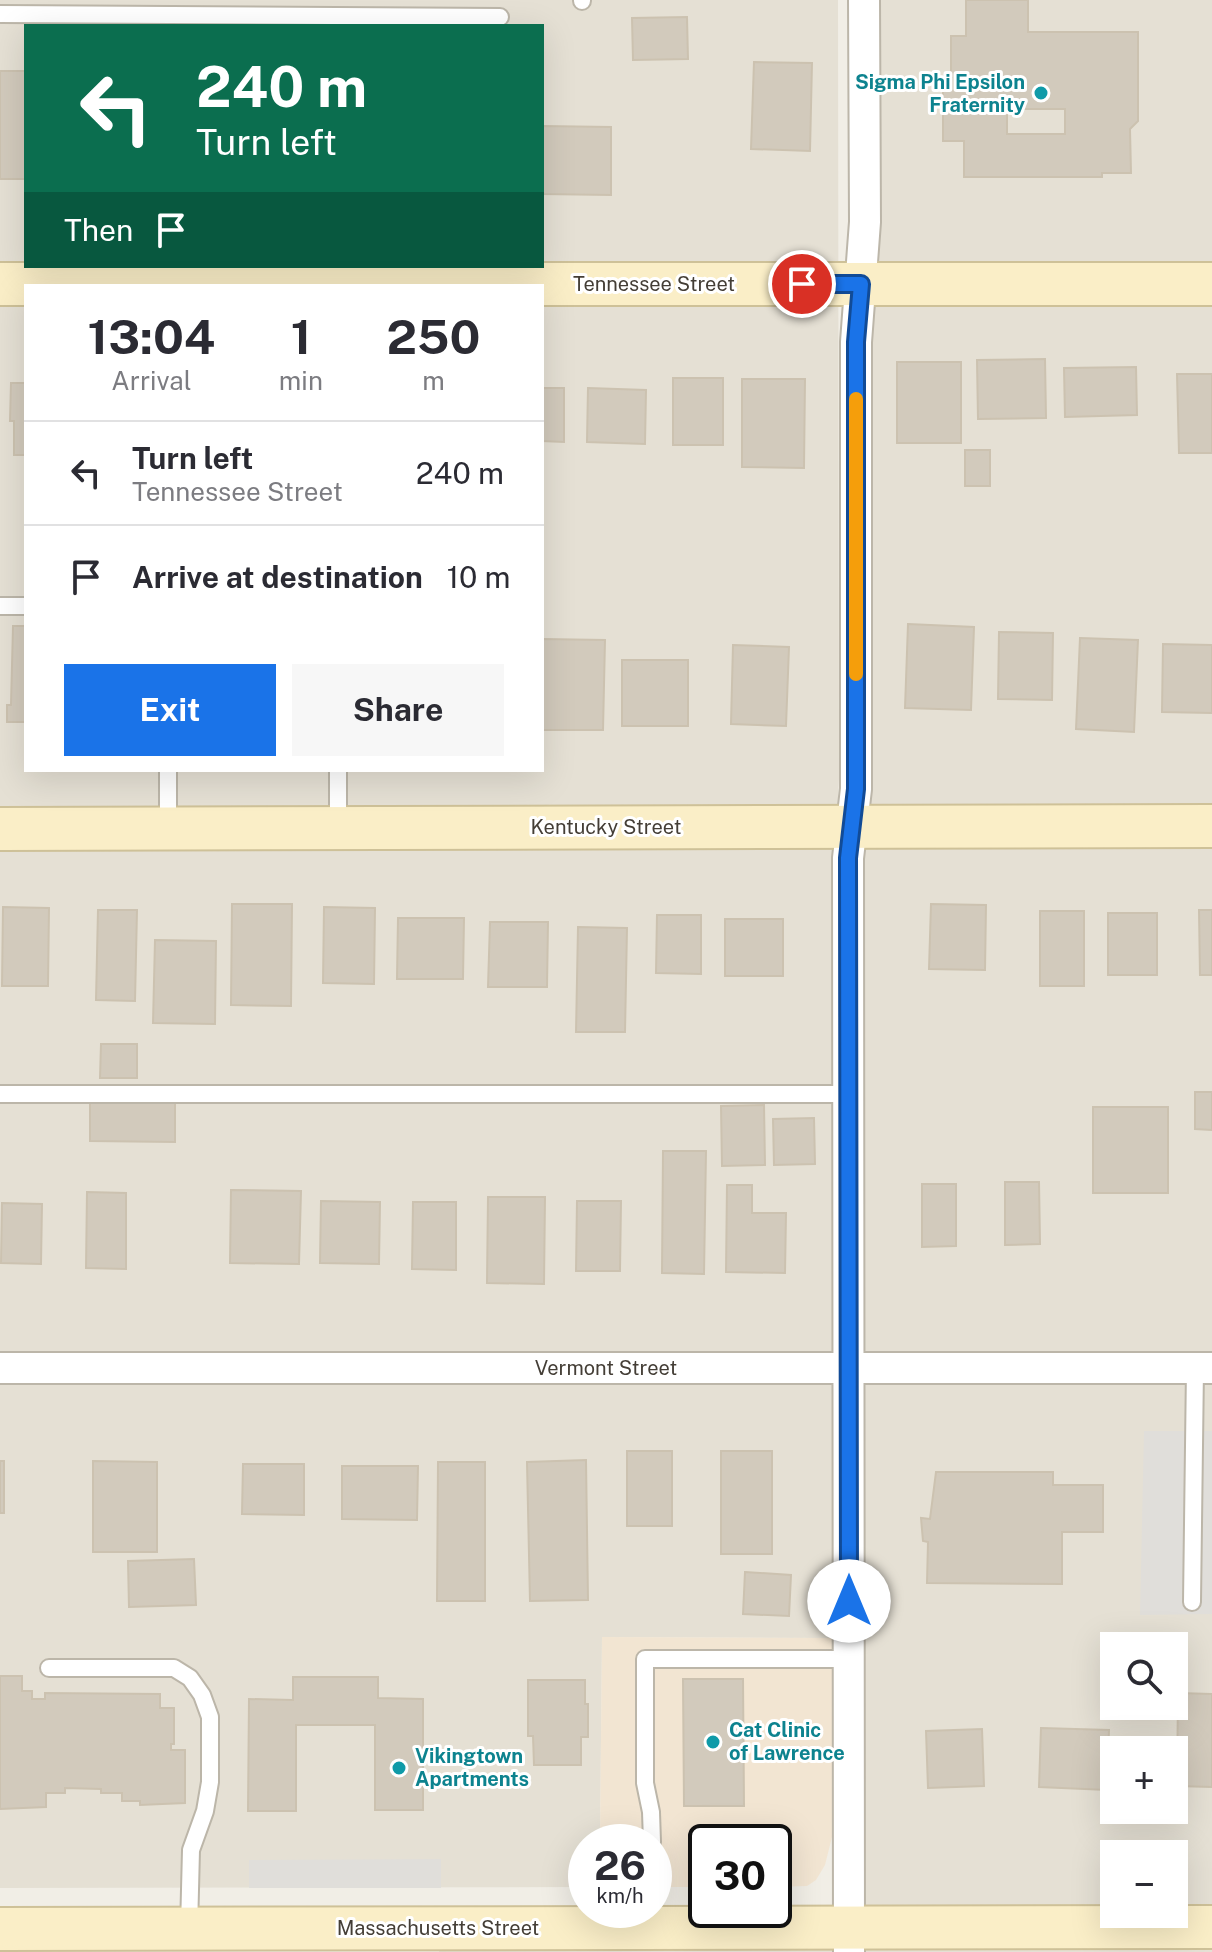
<!DOCTYPE html>
<meta charset="utf-8">
<style>
body{margin:0;font-family:"Public Sans",sans-serif;background:#f7f7f7;color:#2b2b33;height:100vh;display:flex;flex-direction:column;font-size:30px;white-space:nowrap}
*{box-sizing:border-box;margin:0}
p{font-size:26px;color:#7c7c81}
.icon{flex:none;width:44px;height:44px;fill:none;stroke:currentColor;stroke-width:2;stroke-linecap:round;stroke-linejoin:round}
.map{position:relative;flex:1;overflow:hidden}
.details{position:absolute;left:24px;top:284px;width:520px;height:488px;display:flex;flex-direction:column;background:#fff;border-radius:0px;box-shadow:0 8px 32px #0002}
.details>*{flex:none}
.guide{position:absolute;left:24px;top:24px;width:520px;height:244px;border-radius:0px;box-shadow:0 8px 32px #0002;background:#0b6e4f;color:#fff;overflow:hidden}
.controls{position:absolute;left:1100px;top:1632px;display:grid;gap:16px}
.controls a{display:grid;place-items:center;width:88px;height:88px;border-radius:0px;background:#fff;box-shadow:0 8px 32px #0002;font-size:40px}
.speed{position:absolute;left:568px;top:1824px;display:flex;gap:16px;font-size:40px;font-weight:700;text-align:center}
.speed>*{display:grid;place-content:center;width:104px;height:104px;border-radius:50%;background:#fff;box-shadow:0 8px 32px #0002;line-height:1}
.speed small{font-size:20px;font-weight:400}
.speed .limit{border:4px solid #111;border-radius:12px;background:#fff;color:#111}
.pin{position:absolute;display:grid;place-items:center;width:68px;height:68px;color:#fff;margin:-34px;border:4px solid #fff;border-radius:50%;box-shadow:0 2px 8px #0007}
.me{position:absolute;width:88px;margin:-44px;rotate:0deg;stroke-linejoin:round;filter:drop-shadow(0 0 6px #0008)}
.turn{display:flex;align-items:center;gap:28px;height:168px;padding:0 40px;font-size:36px}
.turn .icon{width:104px;height:104px;stroke-width:2.5}
.turn b{display:block;font-size:56px;line-height:68px}
.then{display:flex;align-items:center;height:76px;padding:0 40px;background:#0003;gap:16px;font-size:30px}
.eta{display:flex;justify-content:space-evenly;align-items:center;height:136px;text-align:center}
.eta b{font-size:48px;font-weight:700;line-height:56px}
.action{display:flex;gap:16px;margin-top:auto;padding:16px 40px}
.action a{flex:1;height:92px;border-radius:0px;background:#1a73e8;color:#fff;font-size:32px;font-weight:700;line-height:92px;text-align:center}
.action a+a{background:#f7f7f7;color:#2b2b33}
ul{padding:0;list-style:none}
li{display:flex;align-items:center;gap:24px;height:104px;padding:0 40px;border-top:2px solid #e1e1e2}
li div{flex:1}
li b{display:block;font-size:30px}
li em{font-style:normal}
.map>svg:first-child{display:block}
</style>
<div class="map">
<svg width="1212" height="1952" viewBox="0 0 1212 1952">
<rect width="100%" height="100%" fill="#f1eee6"/>
<!-- residential -->
<path fill="#e5e0d4" fill-rule="evenodd" d="M0,0H838L839,779L833,893V1638L602,1637L600,1842H586V1887L0,1888ZM26,26H542V266H26ZM26,286H542V770H26Z
M864,0H1212V1952H439V1928L849,1926ZM1114,1646H1174V1706H1114ZM1114,1750H1174V1810H1114ZM1114,1854H1174V1914H1114Z"/>
<!-- commercial -->
<path fill="#f2e5d2" d="M602,1637L833,1638V1833L825,1865L816,1880L807,1886L774,1887V1842H706V1887H654V1842H600Z"/>
<!-- parking -->
<path fill="#e0deda" d="M1144,1431H1212V1614L1140,1615Z
M441,1859V1888H249V1860Z"/>
<!-- building -->
<path fill="#d2cabc" stroke="#ccc2b0" stroke-width="2" fill-rule="evenodd" d="M966,0H1028V32H1138V121L1130,129L1131,173H1102V177H964V141H943V77H951V36H966ZM1007,109H1065V134H1007Z
M687,17L688,59L633,60L632,18Z
M754,62L812,63L810,151L751,149Z
M0,71H26V179H0Z
M542,126L611,127V195L542,194Z
M1045,359L1046,418L978,419L977,360Z
M897,362H961V443H897Z
M1136,367L1137,415L1065,417L1064,368Z
M1177,374H1212V453H1179Z
M673,378H723V445H673Z
M742,379H805L804,468L742,467Z
M11,383H26V455H14V421H10Z
M542,388H564V442L542,441Z
M588,388L646,390L645,444L587,442Z
M965,450H990V486H965Z
M908,624L974,627L971,710L905,708Z
M13,626H26V722H7V705H11Z
M999,632L1053,633L1052,700L998,699Z
M1080,638L1138,640L1134,732L1076,729Z
M542,639L605,640L603,730H542Z
M1163,644L1212,645V713L1162,712Z
M733,645L789,647L786,726L731,724Z
M622,660H688V726H622Z
M232,904H292L291,1006L231,1005Z
M931,904L986,905L985,970L929,969Z
M3,907L49,908L48,986H2Z
M324,907L375,908L374,984L323,983Z
M98,910H137L135,1001L96,1000Z
M1199,910H1212V975H1200Z
M1040,911H1084V986H1040Z
M1108,913H1157V975H1108Z
M657,915H701V974L656,973Z
M398,918H464L463,979H397Z
M725,919H783V976H725Z
M490,922H548L547,987H488Z
M578,927L627,928L625,1032H576Z
M155,940L216,941L215,1024L153,1023Z
M101,1044H137V1078H100Z
M1195,1092H1212V1130L1195,1129Z
M90,1101L175,1102V1142L90,1141Z
M764,1105L765,1165L722,1166L721,1106Z
M1093,1107H1168V1193H1093Z
M814,1118L815,1164L774,1165L773,1119Z
M663,1151H706L704,1274L662,1273Z
M1005,1182H1039L1040,1244L1005,1245Z
M922,1184H956V1246L922,1247Z
M727,1185H752V1213H786L785,1273L726,1272Z
M231,1190L301,1191L299,1264L230,1263Z
M87,1192L126,1193V1269L86,1268Z
M488,1197H545L544,1284L487,1283Z
M321,1201L380,1202L379,1264L320,1263Z
M577,1201H621L620,1271H576Z
M413,1202H456V1270L412,1269Z
M2,1203L42,1204L41,1264L1,1263Z
M627,1451H672V1526H627Z
M721,1451H772V1554H721Z
M586,1460L588,1600L530,1601L527,1462Z
M0,1461H4V1513H0Z
M93,1461L157,1462V1552H93Z
M438,1462H485V1601H437Z
M243,1464H304V1515L242,1514Z
M342,1466H418L417,1520L342,1519Z
M936,1472H1053V1485H1103V1532H1062V1584L927,1583L928,1542L923,1541L921,1518L930,1519Z
M194,1559L196,1605L129,1607L128,1561Z
M745,1572L791,1575L789,1616L743,1614Z
M0,1676H22V1691H32V1699H45V1693L160,1694V1708H174V1744H171V1750H185V1803L140,1805V1801H122V1793H101V1789L65,1788V1793H46V1807L0,1809Z
M293,1677H378V1698L423,1699V1810H375V1725H296V1811H248L249,1699L293,1700Z
M683,1679H743L744,1806H684Z
M528,1680H585V1704H588V1737H581V1765H534L533,1736H528Z
M1178,1693L1212,1694V1787L1177,1786Z
M1041,1728L1109,1730L1107,1790L1039,1787Z
M982,1729L984,1786L928,1788L926,1731Z"/>
<g fill="none" stroke-linecap="round" stroke-linejoin="round">
<defs>
<path id="service" d="M582,0V1
M0,14L500,17
M0,606H26
M168,770V826
M338,770V828
M0,1094H849
M1192,1602L1195,1368
M49,1668H174L190,1678L202,1695L210,1717V1782L205,1811L191,1850L189,1929
M652,1842L651,1812L645,1783V1659H849"/>
<path id="minor" d="M0,1368H1212
M849,1952L848,858L856,789V342L865,222L864,0"/>
<path id="secondary" d="M0,284H1212
M0,829L1212,826
M0,1929L1212,1927"/>
</defs>
<!-- service casing -->
<use href="#service" stroke="#bcb6a9" stroke-width="20"/>
<!-- minor casing -->
<use href="#minor" stroke="#bcb6a9" stroke-width="34"/>
<!-- secondary casing -->
<use href="#secondary" stroke="#cec198" stroke-width="46"/>
<!-- service -->
<use href="#service" stroke="#fff" stroke-width="16"/>
<!-- minor -->
<use href="#minor" stroke="#fff" stroke-width="30"/>
<!-- secondary -->
<use href="#secondary" stroke="#faeec7" stroke-width="42"/>
</g>
<g fill="none" stroke-linecap="round" stroke-linejoin="round">
<defs>
<path id="route" d="M802,284H861L856,342V789L848,858L849,1601"/>
</defs>
<!-- route casing -->
<use href="#route" stroke="#114b97" stroke-width="20"/>
<!-- route -->
<use href="#route" stroke="#1a73e8" stroke-width="14"/>
<!-- slow -->
<path stroke="#f59e0b" stroke-width="14" d="M856,674V399"/>
</g>
<!-- markers -->
<g fill="#0f9aa8" stroke="#fff" stroke-width="3">
<circle cx="1041" cy="93" r="8"/>
<circle cx="713" cy="1742" r="8"/>
<circle cx="399" cy="1768" r="8"/>
</g>
<g text-anchor="middle" stroke-width="6" stroke-linejoin="round" paint-order="stroke">
<!-- culture labels -->
<g font-size="20" font-weight="bold" fill="#0d838f" stroke="#fff" text-anchor="start">
<text x="1025" y="89" text-anchor="end">Sigma Phi Epsilon<tspan x="1025" dy="23">Fraternity</tspan></text>
<text x="729" y="1737">Cat Clinic<tspan x="729" dy="23">of Lawrence</tspan></text>
<text x="415" y="1763">Vikingtown<tspan x="415" dy="23">Apartments</tspan></text>
</g>
<!-- street labels -->
<g font-size="20" fill="#443e36" stroke="#fff">
<text x="654" y="291">Tennessee Street</text>
<text x="606" y="834">Kentucky Street</text>
<text x="606" y="1375">Vermont Street</text>
<text x="438" y="1935">Massachusetts Street</text>
</g>
</g>
</svg>
<div class="controls">
<a><svg class="icon" aria-label="search" viewBox="0 0 24 24"><circle cx="10" cy="10" r="6"/><path d="M15 15l6 6"/></svg></a>
<a>+</a>
<a>−</a>
</div>
<div class="speed"><div>26<small>km/h</small></div><div class="limit">30</div></div>
<div class="pin" style="left:802px;top:284px;background:#d93025"><svg class="icon" aria-label="arrive" viewBox="0 0 24 24"><path d="M6 21V4h12l-3 4 3 4H6"/></svg></div>
<svg class="me" style="left:849px;top:1601px" viewBox="-20 -20 40 40"><circle r="19" fill="#fff"/><path d="M0-13L10 11 0 6-10 11z" fill="#1a73e8"/></svg>
<div class="guide">
<div class="turn"><svg class="icon" aria-label="left" viewBox="0 0 24 24"><path d="M17 20v-9H6M10 6l-5 5 5 5"/></svg><div><b>240 m</b>Turn left</div></div>
<div class="then">Then<svg class="icon" aria-label="arrive" viewBox="0 0 24 24"><path d="M6 21V4h12l-3 4 3 4H6"/></svg></div>
</div>
<section class="details">
<div class="eta">
<div><b>13:04</b><p>Arrival</p></div>
<div><b>1</b><p>min</p></div>
<div><b>250</b><p>m</p></div>
</div>
<ul>
<li><svg class="icon" aria-label="left" viewBox="0 0 24 24"><path d="M17 20v-9H6M10 6l-5 5 5 5"/></svg><div><b>Turn left</b><p>Tennessee Street</p></div><em>240 m</em></li>
<li><svg class="icon" aria-label="arrive" viewBox="0 0 24 24"><path d="M6 21V4h12l-3 4 3 4H6"/></svg><div><b>Arrive at destination</b></div><em>10 m</em></li>
</ul>
<div class="action"><a>Exit</a><a>Share</a></div>
</section>
</div>
